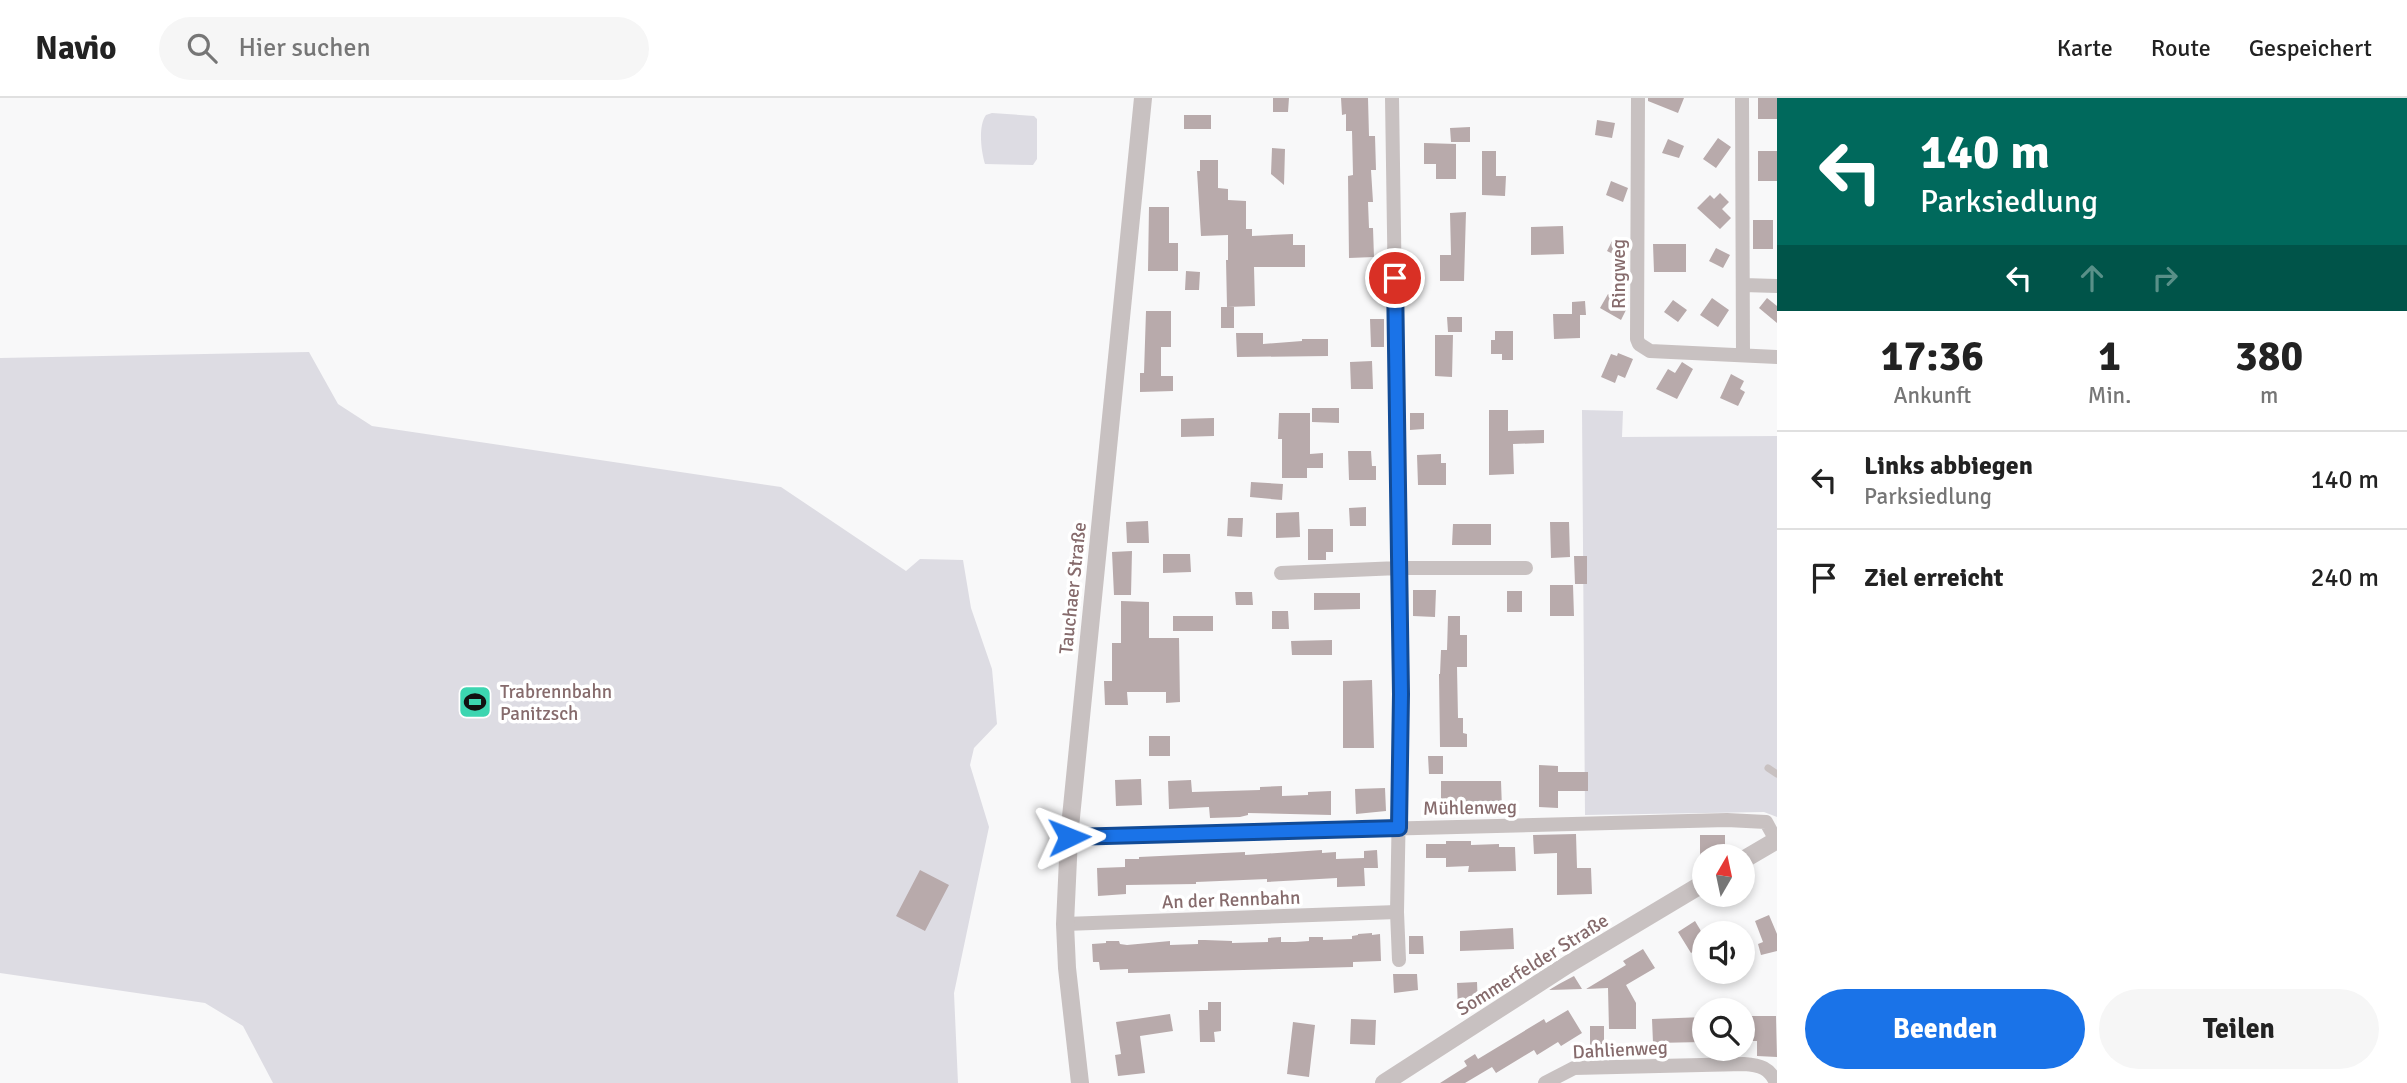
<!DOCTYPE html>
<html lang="de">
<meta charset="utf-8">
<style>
body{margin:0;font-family:Signika,sans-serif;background:#f6f6f6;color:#222;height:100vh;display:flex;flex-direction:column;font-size:26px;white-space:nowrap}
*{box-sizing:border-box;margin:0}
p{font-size:23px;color:#767676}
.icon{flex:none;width:38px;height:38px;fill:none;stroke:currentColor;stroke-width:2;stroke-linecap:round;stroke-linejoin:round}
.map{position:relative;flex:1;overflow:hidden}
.panel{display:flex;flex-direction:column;background:#fff;width:630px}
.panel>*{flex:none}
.guide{background:#00695c;color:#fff;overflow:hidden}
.needle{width:46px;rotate:9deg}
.controls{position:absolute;left:1692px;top:746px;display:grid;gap:14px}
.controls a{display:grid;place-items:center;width:63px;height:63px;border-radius:50%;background:#fff;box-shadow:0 4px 10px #0003;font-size:35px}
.pin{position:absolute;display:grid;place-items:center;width:60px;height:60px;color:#fff;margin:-30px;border:4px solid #fff;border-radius:50%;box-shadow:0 2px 7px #0007}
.me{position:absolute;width:77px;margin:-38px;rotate:88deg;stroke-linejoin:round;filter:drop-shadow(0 0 5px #0008)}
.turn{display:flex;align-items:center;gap:24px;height:147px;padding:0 28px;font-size:32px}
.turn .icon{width:91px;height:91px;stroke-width:2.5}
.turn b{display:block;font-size:49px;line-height:60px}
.lanes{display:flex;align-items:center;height:66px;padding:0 28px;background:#0003;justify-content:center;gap:35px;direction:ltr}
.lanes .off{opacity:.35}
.eta{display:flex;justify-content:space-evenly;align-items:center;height:119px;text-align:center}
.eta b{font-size:42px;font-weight:700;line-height:49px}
.action{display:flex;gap:14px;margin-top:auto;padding:14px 28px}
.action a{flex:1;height:80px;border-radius:42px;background:#1a73e8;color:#fff;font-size:28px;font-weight:700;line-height:80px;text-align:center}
.action a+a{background:#f6f6f6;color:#222}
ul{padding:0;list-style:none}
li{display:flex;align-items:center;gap:21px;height:98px;padding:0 28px;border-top:2px solid #e0e0e0}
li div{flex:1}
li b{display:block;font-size:26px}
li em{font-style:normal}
header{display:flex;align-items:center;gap:42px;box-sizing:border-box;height:98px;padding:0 35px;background:#fff;border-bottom:2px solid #e0e0e0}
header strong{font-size:33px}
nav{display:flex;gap:38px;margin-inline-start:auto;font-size:24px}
.search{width:490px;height:63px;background:#f6f6f6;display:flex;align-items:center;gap:18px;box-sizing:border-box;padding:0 24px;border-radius:38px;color:#767676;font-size:26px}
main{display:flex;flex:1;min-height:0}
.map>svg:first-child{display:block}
</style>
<header>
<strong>Navio</strong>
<div class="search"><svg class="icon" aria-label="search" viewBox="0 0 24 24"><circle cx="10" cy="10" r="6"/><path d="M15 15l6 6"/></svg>Hier suchen</div>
<nav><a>Karte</a><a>Route</a><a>Gespeichert</a></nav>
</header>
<main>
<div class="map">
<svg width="1777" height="985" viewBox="0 0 1777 985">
<rect width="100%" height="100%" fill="#f8f8f9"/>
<!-- green -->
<path fill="#dddce3" d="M992,15L1034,18L1037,21V61L1033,67L985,66C981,53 978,28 986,17Z
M309,254L338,306L372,328L781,389L906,473L920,461L963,462L971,510L992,571L997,626L974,650L970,667L989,729L954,895L958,985H273L243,928L205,905L0,875V260Z
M1582,312L1623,313L1622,339L1777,338V719L1764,714L1585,717Z"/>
<!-- building -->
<path fill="#b8aaab" d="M1273,0H1289L1288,14H1273Z
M1341,0H1368L1369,38H1375L1376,72H1371L1373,104H1368L1369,130H1373L1374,159L1349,160L1348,78L1353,77L1352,33H1346V16L1342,17Z
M1648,0H1684L1678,15L1648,3Z
M1758,0H1777V21H1758Z
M1184,17H1211V31H1184Z
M1597,22L1615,25L1612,40L1595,37Z
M1470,29V44H1451L1450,30Z
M1718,40L1731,49L1716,70L1703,61Z
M1668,41L1684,48L1679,60L1662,55Z
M1424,45L1456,46V81H1436V66H1424Z
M1272,50L1285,51L1284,87L1271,76Z
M1482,53H1496V78H1506L1505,98L1482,97Z
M1758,53H1777V83H1758Z
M1200,62H1218V90L1228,91V102L1246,103V131H1252V138L1293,136V147H1305V169H1254L1255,208L1227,209L1226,162H1228V137L1201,138L1197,73H1200Z
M1611,83L1628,90L1623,104L1606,97Z
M1720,95L1729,104L1722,111L1731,120L1720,131L1697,110L1710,97L1714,101Z
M1149,109H1169V145H1178V173H1148Z
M1466,114L1464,183H1440V157H1451L1450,115Z
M1753,122H1773V151H1753Z
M1563,128L1564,156L1531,157V129Z
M1613,141L1628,148L1623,161L1607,153Z
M1653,146H1686V174H1654Z
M1716,150L1730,157L1723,170L1709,163Z
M1186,173L1200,174L1199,192H1185Z
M1608,196L1628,208L1621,222L1600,210Z
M1712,200L1729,212L1718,229L1700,217Z
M1767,200L1777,208V225L1759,210Z
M1673,202L1687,212L1678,224L1664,214Z
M1585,203L1586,217H1580V240L1554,241L1553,216H1572V204Z
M1221,209H1234V230H1221Z
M1146,213H1171V249H1161V278H1173V293L1140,294V275H1144Z
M1447,219H1462V234H1448Z
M1370,221H1384V249H1371Z
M1495,233H1513V262H1502V256H1491V242H1495Z
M1236,235H1263V246L1302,243V241H1328V258L1237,259Z
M1435,237H1453L1452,279L1435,278Z
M1618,255L1633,261L1625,280L1618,277L1615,285L1601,279L1611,256L1617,258Z
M1372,263L1373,291H1351L1350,264Z
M1682,264L1693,271L1677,301L1656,291L1668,271L1675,275Z
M1731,276L1744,283L1740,291L1745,294L1738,308L1720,300Z
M1312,310H1339V325L1312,324Z
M1489,312H1508V333L1544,332V345L1513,346L1514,376L1489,377Z
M1279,315H1310V356L1323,355V370H1307V380H1282V341H1278Z
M1410,315H1424V331L1410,332Z
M1214,320V338L1181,339V321Z
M1348,353H1371L1372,368H1376V382H1349Z
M1441,356V365H1446V387H1418L1417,357Z
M1251,384L1283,386L1282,402L1250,399Z
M1366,409V428H1350L1349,410Z
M1299,414L1300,439L1276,440V415Z
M1228,420H1243L1242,439L1227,438Z
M1148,423L1149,445H1127L1126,424Z
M1550,424H1569L1570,459L1551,460Z
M1453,426H1491V447H1452Z
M1308,431H1333V454H1326V462H1308Z
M1132,453L1131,497H1114L1112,454Z
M1163,456H1190L1191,474L1163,475Z
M1574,458H1587V486H1575Z
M1550,487H1573L1574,518H1550Z
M1413,492H1436L1435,519L1413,518Z
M1507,493H1522V514H1507Z
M1235,494H1252L1253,507H1236Z
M1314,495H1360V511L1314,512Z
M1121,503L1149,504V540H1179L1180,604L1166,605V594H1127L1128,607H1105L1104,583H1112V545H1121Z
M1272,513H1288L1289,531H1272Z
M1173,518H1213V533H1173Z
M1448,518H1460V537H1467V569H1457L1458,620H1463V635L1467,636V649H1440L1439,576H1440L1441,552H1447Z
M1332,542V557H1292L1291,543Z
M1372,582L1374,650H1343V583Z
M1149,638H1170V658H1149Z
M1428,658H1443V676H1429Z
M1539,667L1558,668V674H1588V693H1558V710L1539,709Z
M1141,681L1142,707L1116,708L1115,682Z
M1191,682L1192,694L1260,692V689L1282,688V698L1308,697V694L1331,693V717L1248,715V717L1240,719L1210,720L1209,709L1169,711L1168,683Z
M1441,683H1501L1502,711L1482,712V704H1441Z
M1385,690L1386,713L1356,716L1355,691Z
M1576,736L1577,770H1591L1592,796L1557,797V755L1534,756L1533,737Z
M1700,737H1725V755L1700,757Z
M1446,743H1471V747L1499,746V749H1515L1516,773L1468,774L1469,768L1446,769V760H1426V746H1446Z
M1322,752V755L1336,754V761L1364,760V764V753L1377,752L1378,770H1364L1365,788L1337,789V780L1267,784V781L1196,784V786L1126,787V796L1098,798L1097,770L1125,769V761H1139V759L1245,754V757Z
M920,772L949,787L925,833L896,818Z
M1769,817L1777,836V853L1761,857L1758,846L1763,844L1755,823Z
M1695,823L1704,838V865L1696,852L1691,855L1678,834Z
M1513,830L1514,851L1460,853V833Z
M1372,835V837L1380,836L1381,863L1353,864V869L1128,875V871L1100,872L1099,864H1093L1092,846L1106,845V843H1119L1120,846L1127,847L1170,843V847L1198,846V842H1205L1232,843V845L1268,844V840L1281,839V844H1295L1309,843V839H1323V842L1352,841V838L1358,837V836Z
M1409,838H1423L1424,856H1409Z
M1643,851L1655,870L1626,887L1636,905V931H1609L1608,890L1586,891L1626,867L1623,863Z
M1393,876H1417L1418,892L1394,895Z
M1574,878L1582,891L1549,892L1559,886Z
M1477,884L1478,910L1458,911L1457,885Z
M1208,904H1221V933L1214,934L1215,944H1200L1199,912H1208Z
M1568,912L1582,935L1561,948L1558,944L1537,957L1534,952L1496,975L1492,969L1465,985H1440L1467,968L1464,963L1475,956L1478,961L1544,921L1546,925Z
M1170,916L1173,933L1140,938L1145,975L1118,978L1115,957L1121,956L1116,924Z
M1743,918H1776L1777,959L1757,958V943H1743Z
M1704,919V944L1653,945L1652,921Z
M1351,921L1376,922L1375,947L1350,946Z
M1293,924L1315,927L1309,979L1287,976Z
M1590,928H1604V946L1590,947Z"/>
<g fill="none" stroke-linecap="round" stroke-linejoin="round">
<!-- service -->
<path stroke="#c8c1c1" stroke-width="7" d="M1768,670L1777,676"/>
<!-- minor -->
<path stroke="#c8c1c1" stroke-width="14" d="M1392,0L1401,596L1397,814L1399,862
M1638,0L1637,241L1639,246L1650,253L1777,259
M1742,0L1743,257
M1743,187L1777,188
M1281,475L1399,470H1526
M1069,739L1727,722L1766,724L1776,742
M1065,826L1397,814
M1545,985L1574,970L1744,966C1760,967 1770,970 1776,985"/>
<!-- tertiary -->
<path stroke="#c8c1c1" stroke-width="18" d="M1743,762L1777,742
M1080,985L1067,870L1065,826L1069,739L1143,0
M1384,985L1567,867L1704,785"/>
</g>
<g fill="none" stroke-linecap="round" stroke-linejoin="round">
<defs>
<path id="route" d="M1069,739L1399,730L1401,596L1395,180"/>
</defs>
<!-- route casing -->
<use href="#route" stroke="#114b97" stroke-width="18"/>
<!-- route -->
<use href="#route" stroke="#1a73e8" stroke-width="12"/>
</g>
<!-- icons -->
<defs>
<symbol id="stadium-square" viewBox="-11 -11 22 22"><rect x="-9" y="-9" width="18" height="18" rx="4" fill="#3cd5b0" stroke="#fff"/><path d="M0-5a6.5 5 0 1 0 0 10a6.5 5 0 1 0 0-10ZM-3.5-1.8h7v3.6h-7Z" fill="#111"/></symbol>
</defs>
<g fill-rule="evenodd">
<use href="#stadium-square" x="456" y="585" width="38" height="38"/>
</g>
<g text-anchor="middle" stroke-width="7" stroke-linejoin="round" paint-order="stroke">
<!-- street labels -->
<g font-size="19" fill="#866b6c" stroke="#fff">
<text transform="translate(1618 176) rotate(-90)" y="7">Ringweg</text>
<text transform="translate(1072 490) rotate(-84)" y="7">Tauchaer Straße</text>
<text transform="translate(1470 709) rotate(-1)" y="7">Mühlenweg</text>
<text transform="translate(1231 801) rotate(-2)" y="7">An der Rennbahn</text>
<text transform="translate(1532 866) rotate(-32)" y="7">Sommerfelder Straße</text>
<text transform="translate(1620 951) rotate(-3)" y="7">Dahlienweg</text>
</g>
<!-- poi labels -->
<g font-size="19" fill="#866b6c" stroke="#fff" text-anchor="start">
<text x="500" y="600">Trabrennbahn<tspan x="500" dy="22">Panitzsch</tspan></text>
</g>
</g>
</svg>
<div class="controls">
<a><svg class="needle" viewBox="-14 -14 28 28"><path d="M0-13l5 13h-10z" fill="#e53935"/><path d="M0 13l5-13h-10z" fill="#767676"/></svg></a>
<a><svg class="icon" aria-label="sound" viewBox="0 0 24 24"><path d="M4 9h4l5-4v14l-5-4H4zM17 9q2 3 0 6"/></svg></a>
<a><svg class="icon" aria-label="search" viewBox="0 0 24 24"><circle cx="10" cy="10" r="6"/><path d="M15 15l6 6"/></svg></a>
</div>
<div class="pin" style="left:1395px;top:180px;background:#d93025"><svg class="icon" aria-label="arrive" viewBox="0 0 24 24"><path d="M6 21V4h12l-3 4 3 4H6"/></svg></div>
<svg class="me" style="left:1069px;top:739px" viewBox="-20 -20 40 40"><path d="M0-17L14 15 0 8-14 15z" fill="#1a73e8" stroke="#fff" stroke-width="4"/></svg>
</div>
<section class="panel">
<div class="guide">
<div class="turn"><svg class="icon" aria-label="left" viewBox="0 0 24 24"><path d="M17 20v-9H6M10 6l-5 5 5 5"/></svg><div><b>140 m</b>Parksiedlung</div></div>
<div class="lanes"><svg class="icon" aria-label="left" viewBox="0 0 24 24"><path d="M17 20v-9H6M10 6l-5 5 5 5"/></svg><svg class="icon off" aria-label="ahead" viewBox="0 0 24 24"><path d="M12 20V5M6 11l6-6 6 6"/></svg><svg class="icon off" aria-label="right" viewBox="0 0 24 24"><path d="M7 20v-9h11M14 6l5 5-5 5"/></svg></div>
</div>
<div class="eta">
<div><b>17:36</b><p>Ankunft</p></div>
<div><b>1</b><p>Min.</p></div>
<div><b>380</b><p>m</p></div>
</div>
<ul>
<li><svg class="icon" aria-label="left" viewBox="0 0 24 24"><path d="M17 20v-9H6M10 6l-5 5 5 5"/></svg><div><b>Links abbiegen</b><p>Parksiedlung</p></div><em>140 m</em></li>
<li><svg class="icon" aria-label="arrive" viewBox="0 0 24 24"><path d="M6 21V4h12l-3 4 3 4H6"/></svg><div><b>Ziel erreicht</b></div><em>240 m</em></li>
</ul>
<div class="action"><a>Beenden</a><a>Teilen</a></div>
</section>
</main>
